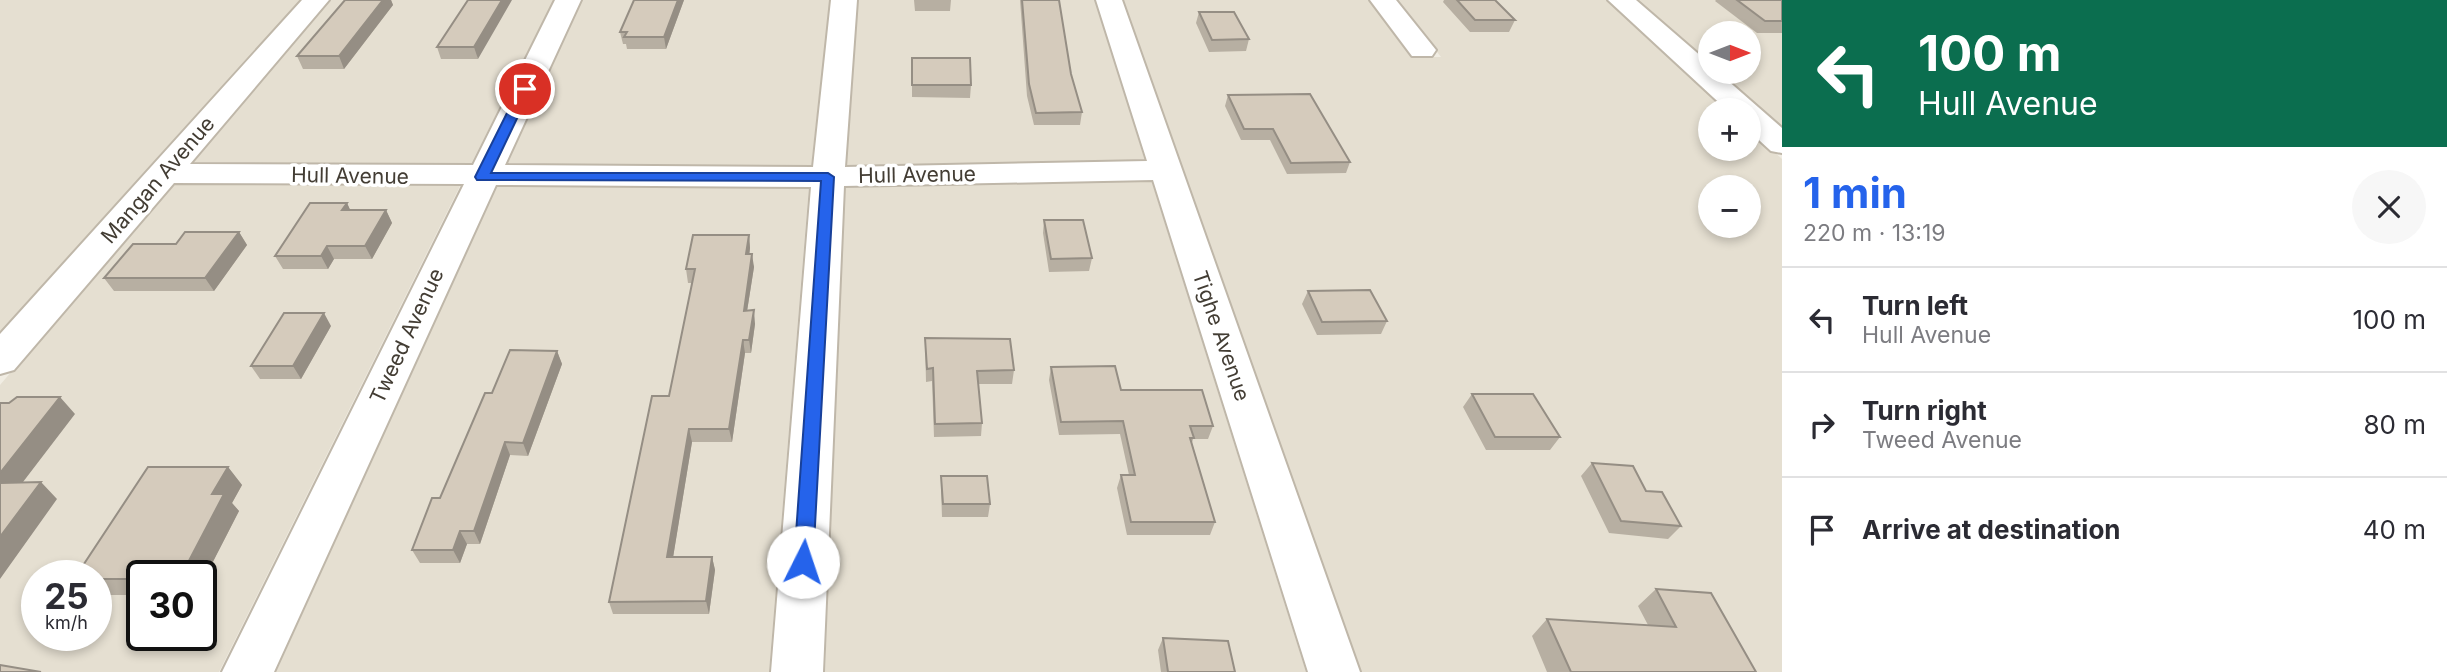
<!DOCTYPE html>
<meta charset="utf-8">
<style>
body{margin:0;font-family:Inter,sans-serif;background:#f7f7f7;color:#2b2b33;height:100vh;display:flex;flex-direction:column;font-size:26px;white-space:nowrap}
*{box-sizing:border-box;margin:0}
p{font-size:23px;color:#7c7c81}
.icon{flex:none;width:38px;height:38px;fill:none;stroke:currentColor;stroke-width:2;stroke-linecap:round;stroke-linejoin:round}
.map{position:relative;flex:1;overflow:hidden}
.drawer{display:flex;flex-direction:column;background:#fff;width:665px}
.drawer>*{flex:none}
.top-card{background:#0b6e4f;color:#fff;overflow:hidden}
.needle{width:46px;rotate:90deg}
.buttons{position:absolute;left:1698px;top:21px;display:grid;gap:14px}
.buttons a{display:grid;place-items:center;width:63px;height:63px;border-radius:50%;background:#fff;box-shadow:0 4px 10px #0003;font-size:35px}
.speed{position:absolute;left:21px;top:560px;display:flex;gap:14px;font-size:35px;font-weight:700;text-align:center}
.speed>*{display:grid;place-content:center;width:91px;height:91px;border-radius:50%;background:#fff;box-shadow:0 4px 10px #0003;line-height:1}
.speed small{font-size:18px;font-weight:400}
.speed .limit{border:4px solid #111;border-radius:10px;background:#fff;color:#111}
.pin{position:absolute;display:grid;place-items:center;width:60px;height:60px;color:#fff;margin:-30px;border:4px solid #fff;border-radius:50%;box-shadow:0 2px 7px #0007}
.me{position:absolute;width:77px;margin:-38px;rotate:4deg;stroke-linejoin:round;filter:drop-shadow(0 0 5px #0008)}
.turn{display:flex;align-items:center;gap:24px;height:147px;padding:0 21px;font-size:32px}
.turn .icon{width:91px;height:91px;stroke-width:2.5}
.turn b{display:block;font-size:49px;line-height:60px}
.round{display:grid;place-items:center;flex:none;width:74px;height:74px;border-radius:37px;background:#f7f7f7}
.headline{display:flex;align-items:center;justify-content:space-between;height:119px;padding:0 21px}
h1{font-size:42px;font-weight:700;line-height:52px;color:#2563eb}
ul{padding:0;list-style:none}
li{display:flex;align-items:center;gap:21px;height:105px;padding:0 21px;border-top:2px solid #e1e1e2}
li div{flex:1}
li b{display:block;font-size:26px}
li em{font-style:normal}
main{display:flex;flex:1;min-height:0}
.map>svg:first-child{display:block}
</style>
<main>
<div class="map">
<svg width="1782" height="672" viewBox="0 0 1782 672">
<rect width="100%" height="100%" fill="#f1ede3"/>
<!-- residential -->
<path fill="#e5dfd1" fill-rule="evenodd" d="M0,0H303L0,337Z
M330,0H554L469,168L189,164Z
M582,0H830L811,168H504Z
M857,0H1096L1145,161L846,167Z
M1123,0H1370L1412,57H1441L1397,0H1607L1728,110H1710V149H1748V128L1782,159V672H1361ZM1710,187H1748V226H1710Z
M1634,0H1782V129L1716,72H1748V33H1710V66Z
M1151,179L1306,672H825L844,186Z
M173,183L460,186L219,672H0V385ZM37,576H96V635H37ZM142,576H201V635H142Z
M809,186L769,672H276L495,187Z"/>
<g fill="none" stroke-linecap="round" stroke-linejoin="round">
<defs>
<path id="street" d="M302,0H329L190,164L473,165L555,0H581L505,165L813,167L831,0H857L845,167L1147,161L1096,0H1122L1360,672H1308L1153,180L844,186L823,672H771L811,187L496,185L274,672H222L464,184L174,183L14,370L0,374V334Z
M1370,0H1396L1436,50L1432,56H1412Z
M1608,0H1636L1710,64V72H1718L1782,128V153L1771,151L1748,130V110H1727Z"/>
</defs>
<!-- street casing -->
<use href="#street" stroke="#bfb7a9" stroke-width="4"/>
<!-- street -->
<use href="#street" fill="#fff" fill-rule="evenodd"/>
</g>
<!-- wall -->
<path fill="#b7afa2" d="M345,0H391L393,5L344,69H303L297,56Z
M468,0L478,59H441L437,47Z
M634,0H684L666,49H627L626,44H623L620,32Z
M914,0H951L950,11H915Z
M1020,0H1059L1071,74L1082,112L1080,125H1034L1027,96Z
M1444,0H1495L1515,20L1509,32H1470L1443,2Z
M1716,0H1782V33H1757L1715,1Z
M1199,12L1249,39L1246,51L1209,52L1196,23Z
M912,58L971,85L970,98L912,97Z
M1228,95L1350,162L1346,173L1287,174L1270,140H1241L1225,106Z
M347,203L350,210H386L392,223L372,259H334L328,269H283L275,256Z
M1044,220L1092,258L1089,271L1049,272L1043,233Z
M239,232L247,245L214,291H114L104,278L176,244Z
M749,235L750,248L749,254L754,267L747,311L755,324L751,353H745L732,442H692L673,557H712L715,570L709,614H613L609,602L669,396L693,283H688L686,269Z
M1308,291L1387,321L1381,334L1317,335L1302,304Z
M331,326L301,379H260L251,366Z
M925,338L1014,370L1012,384H978L982,423L981,436L934,437L932,381L926,382Z
M557,351L562,364L528,456L510,455L480,544H467L460,563H420L412,550L440,498L492,393Z
M1051,367L1121,390L1213,426L1208,439H1193L1192,443L1215,522L1210,535H1127L1117,488L1121,475H1129L1120,434L1059,435L1049,380Z
M1472,394L1560,437L1550,450H1486L1463,407Z
M1592,463L1646,491L1681,526L1668,539L1609,533L1581,476Z
M228,467L242,485L232,503L239,511L201,585V576H142V595H96V576Z
M941,476L990,504L988,517H942L941,489Z
M1656,589L1756,672H1547L1532,636L1547,619L1648,625L1638,606Z
M1163,638L1235,672H1161L1158,650Z"/>
<!-- shaded-wall -->
<path fill="#958e84" d="M383,0H391L393,5L344,69L339,56Z
M502,0H512L478,59L474,47Z
M678,0H684L666,49L664,37Z
M347,203L353,216L342,210Z
M386,210L392,223L372,259L365,246Z
M239,232L247,245L214,291L205,278Z
M749,235L750,248L748,267L746,254Z
M327,246L334,259L328,269L321,256Z
M752,254L754,267L745,324L744,311Z
M754,310L755,324L751,353L749,340Z
M324,313L331,326L301,379L293,366Z
M743,340L745,353L732,442L729,429Z
M557,351L562,364L528,456L523,443Z
M60,397L75,414L10,499L0,490V473Z
M689,429L692,442L671,570L667,557Z
M505,442L510,455L480,544L474,531Z
M228,467L242,485L232,503L239,511L201,585V576H181L212,494Z
M41,482L57,499L0,579V537Z
M460,531L467,544L460,563L453,550Z
M712,557L715,570L709,614L706,601Z"/>
<!-- building -->
<path fill="#d5cbbc" stroke="#958e84" stroke-width="2" d="M345,0H383L339,56H297Z
M468,0H502L474,47H437Z
M634,0H678L664,37H624L627,32H620Z
M1022,0H1059L1071,74L1082,112L1036,113L1029,84Z
M1457,0H1495L1515,20H1475Z
M1737,0H1782V21H1765Z
M1199,12H1234L1249,39L1212,40Z
M912,58H970L971,85H912Z
M1310,94L1350,162L1291,163L1273,129H1244L1228,95Z
M310,203H347L342,210H386L365,246H327L321,256H275Z
M1044,220H1083L1092,258L1051,259Z
M185,232H239L205,278H104L133,244H176Z
M693,235H749L746,254H752L744,311L754,310L749,340H743L729,429H689L667,557H712L706,601L609,602L652,396H669L695,269H686Z
M1370,290L1387,321L1322,322L1308,291Z
M284,313H324L293,366H251Z
M925,338L1010,339L1014,370L977,371L982,423L935,424L933,368L927,369Z
M510,350L557,351L523,443L505,442L474,531H460L453,550H412L432,498H440L485,393H492Z
M1115,366L1121,390H1202L1213,426H1190L1194,438H1190L1215,522H1131L1121,475H1135L1123,421L1061,422L1051,367Z
M1472,394H1533L1560,437H1495Z
M17,397H60L0,473V403H9Z
M1592,463L1633,466L1646,491L1662,492L1681,526L1621,521Z
M148,467H228L212,494H224L181,576H142V579H96V576H76Z
M941,476H987L990,504H943Z
M41,482L0,537V483Z
M1656,589L1711,593L1756,672H1571L1547,619L1676,627Z
M1163,638L1228,641L1235,672H1168Z
M0,665L41,672H0Z"/>
<!-- route -->
<path fill="#2563eb" stroke="#184099" stroke-width="2" d="M525,85L531,89L491,173H828L834,177L813,562L810,568L803,570L797,568L794,562L821,181L477,180L475,177L519,89Z"/>
<g text-anchor="middle" stroke-width="7" stroke-linejoin="round" paint-order="stroke">
<!-- street labels -->
<g font-size="21" fill="#433d34" stroke="#fff">
<text transform="translate(917 175) rotate(-1)" y="7">Hull Avenue</text>
<text transform="translate(350 176) rotate(1)" y="7">Hull Avenue</text>
<text transform="translate(158 180) rotate(-49)" y="7">Mangan Avenue</text>
<text transform="translate(407 336) rotate(-65)" y="7">Tweed Avenue</text>
<text transform="translate(1221 336) rotate(71)" y="7">Tighe Avenue</text>
</g>
</g>
</svg>
<div class="buttons">
<a><svg class="needle" viewBox="-14 -14 28 28"><path d="M0-13l5 13h-10z" fill="#e53935"/><path d="M0 13l5-13h-10z" fill="#7c7c81"/></svg></a>
<a>+</a>
<a>−</a>
</div>
<div class="speed"><div>25<small>km/h</small></div><div class="limit">30</div></div>
<div class="pin" style="left:525px;top:89px;background:#d93025"><svg class="icon" aria-label="arrive" viewBox="0 0 24 24"><path d="M6 21V4h12l-3 4 3 4H6"/></svg></div>
<svg class="me" style="left:803px;top:562px" viewBox="-20 -20 40 40"><circle r="19" fill="#fff"/><path d="M0-13L10 11 0 6-10 11z" fill="#2563eb"/></svg>
</div>
<section class="drawer">
<div class="top-card">
<div class="turn"><svg class="icon" aria-label="left" viewBox="0 0 24 24"><path d="M17 20v-9H6M10 6l-5 5 5 5"/></svg><div><b>100 m</b>Hull Avenue</div></div>
</div>
<div class="headline"><div><h1>1 min</h1><p>220 m · 13:19</p></div><a class="round"><svg class="icon" aria-label="close" viewBox="0 0 24 24"><path d="M6 6l12 12M18 6L6 18"/></svg></a></div>
<ul>
<li><svg class="icon" aria-label="left" viewBox="0 0 24 24"><path d="M17 20v-9H6M10 6l-5 5 5 5"/></svg><div><b>Turn left</b><p>Hull Avenue</p></div><em>100 m</em></li>
<li><svg class="icon" aria-label="right" viewBox="0 0 24 24"><path d="M7 20v-9h11M14 6l5 5-5 5"/></svg><div><b>Turn right</b><p>Tweed Avenue</p></div><em>80 m</em></li>
<li><svg class="icon" aria-label="arrive" viewBox="0 0 24 24"><path d="M6 21V4h12l-3 4 3 4H6"/></svg><div><b>Arrive at destination</b></div><em>40 m</em></li>
</ul>
</section>
</main>
